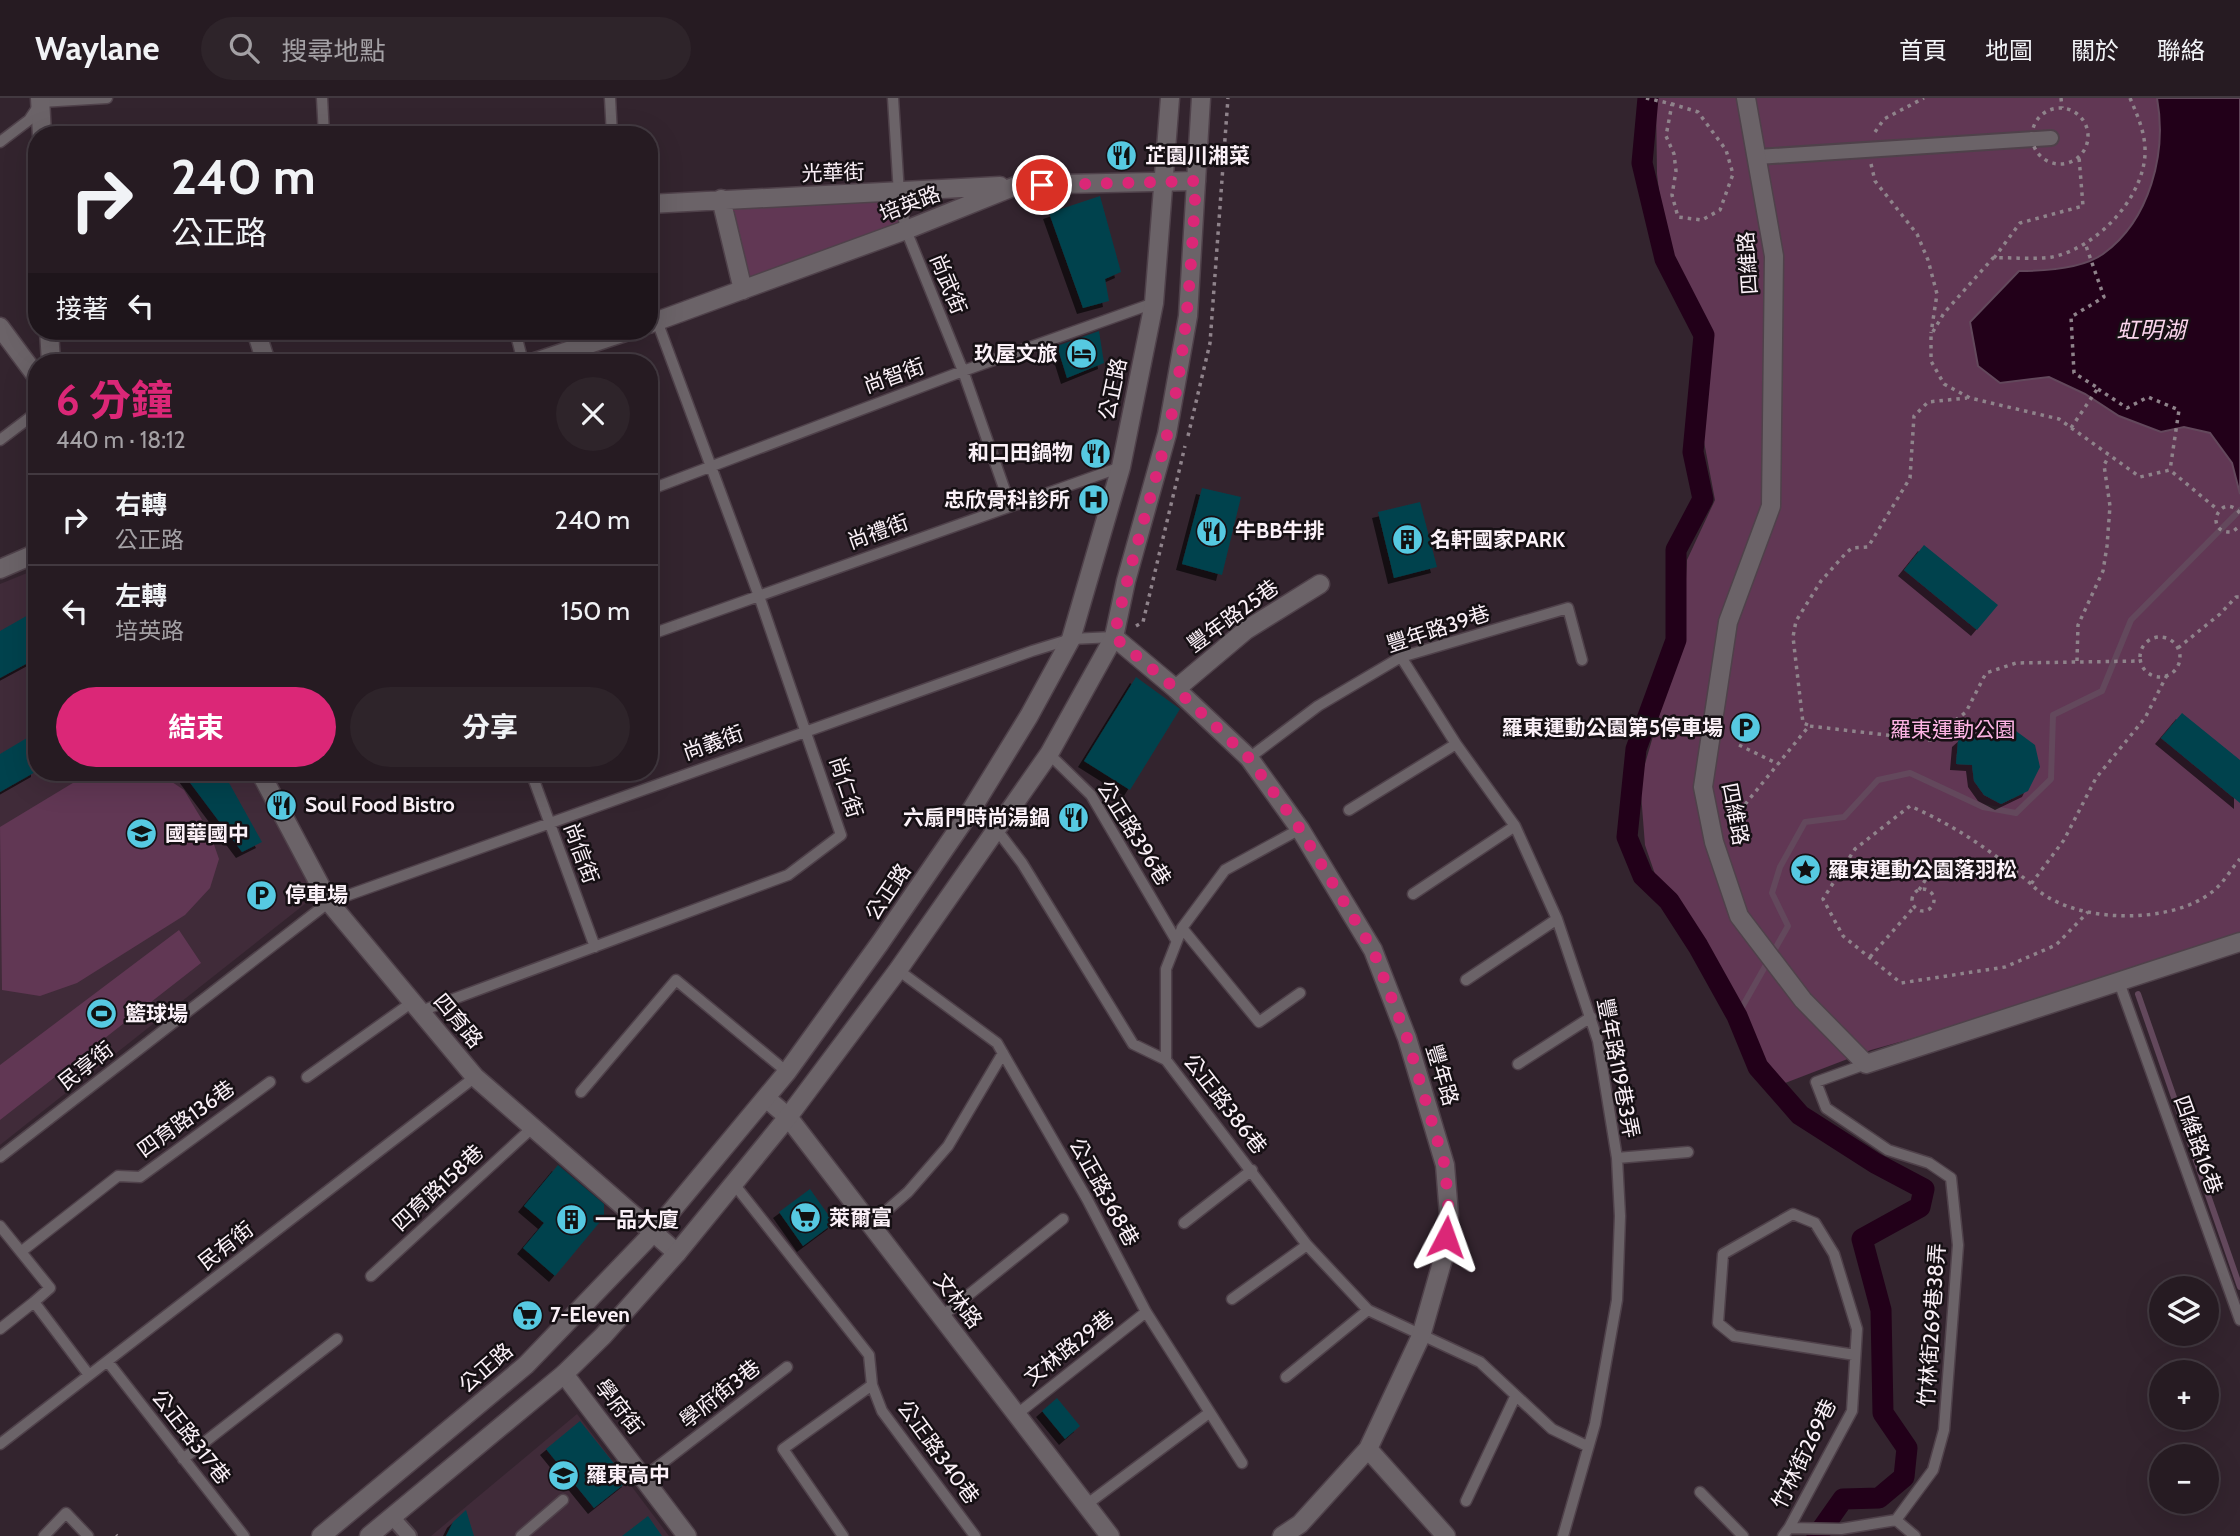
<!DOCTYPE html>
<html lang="zh-TW">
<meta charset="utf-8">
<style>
body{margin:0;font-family:Cabin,"Noto Sans TC",sans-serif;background:#2e242a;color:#f1f3f6;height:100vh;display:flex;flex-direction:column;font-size:26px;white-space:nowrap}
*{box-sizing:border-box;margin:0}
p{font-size:23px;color:#a4a1a5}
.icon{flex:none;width:38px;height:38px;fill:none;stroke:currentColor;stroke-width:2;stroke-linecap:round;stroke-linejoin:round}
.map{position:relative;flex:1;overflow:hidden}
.details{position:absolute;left:28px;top:256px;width:630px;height:427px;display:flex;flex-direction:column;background:#261b22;border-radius:28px;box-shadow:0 7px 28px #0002,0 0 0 2px #423940}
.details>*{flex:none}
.guide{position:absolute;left:28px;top:28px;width:630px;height:214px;border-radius:28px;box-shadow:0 7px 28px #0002,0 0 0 2px #423940;background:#261b22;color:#f1f3f6;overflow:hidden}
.tools{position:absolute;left:2149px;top:1178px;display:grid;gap:14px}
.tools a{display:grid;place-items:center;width:70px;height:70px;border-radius:50%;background:#261b22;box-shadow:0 7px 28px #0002,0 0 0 2px #423940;font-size:35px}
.pin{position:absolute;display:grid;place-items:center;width:60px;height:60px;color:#fff;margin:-30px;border:4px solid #fff;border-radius:50%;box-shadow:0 2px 7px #0007}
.me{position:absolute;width:77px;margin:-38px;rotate:4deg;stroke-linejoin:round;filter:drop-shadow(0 0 5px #0008)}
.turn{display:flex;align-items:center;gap:24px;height:147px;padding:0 28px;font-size:32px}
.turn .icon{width:91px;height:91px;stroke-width:2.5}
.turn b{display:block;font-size:49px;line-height:60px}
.then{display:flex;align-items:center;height:66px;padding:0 28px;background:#0003;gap:14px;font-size:26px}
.round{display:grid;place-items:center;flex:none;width:74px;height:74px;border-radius:37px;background:#2e242a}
.head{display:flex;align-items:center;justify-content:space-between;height:119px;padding:0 28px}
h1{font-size:42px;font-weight:700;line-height:52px;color:#db2777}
.cta{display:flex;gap:14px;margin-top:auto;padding:14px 28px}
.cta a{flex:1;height:80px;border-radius:42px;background:#db2777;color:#fff;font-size:28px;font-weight:700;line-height:80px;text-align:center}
.cta a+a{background:#2e242a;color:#f1f3f6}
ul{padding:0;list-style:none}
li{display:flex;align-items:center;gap:21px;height:91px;padding:0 28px;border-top:2px solid #423940}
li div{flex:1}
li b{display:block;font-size:26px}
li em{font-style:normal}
header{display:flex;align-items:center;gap:42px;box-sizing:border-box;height:98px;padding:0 35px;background:#261b22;border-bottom:2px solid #423940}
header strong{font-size:33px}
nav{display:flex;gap:38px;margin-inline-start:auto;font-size:24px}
.search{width:490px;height:63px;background:#2e242a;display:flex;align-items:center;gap:18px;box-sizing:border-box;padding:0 24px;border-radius:38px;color:#a4a1a5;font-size:26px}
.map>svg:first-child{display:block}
</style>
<header>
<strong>Waylane</strong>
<div class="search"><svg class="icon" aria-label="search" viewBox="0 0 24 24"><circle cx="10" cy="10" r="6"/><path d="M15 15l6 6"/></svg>搜尋地點</div>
<nav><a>首頁</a><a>地圖</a><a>關於</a><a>聯絡</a></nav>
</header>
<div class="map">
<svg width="2240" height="1438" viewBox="0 0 2240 1438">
<defs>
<filter id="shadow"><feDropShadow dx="-6" dy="6" stdDeviation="0" flood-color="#0009"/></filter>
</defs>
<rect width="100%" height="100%" fill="#33242e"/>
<!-- built -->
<path fill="#402b39" d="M37,471V674H252L315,798L0,1047V486Z
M577,1316L669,1438H431Z"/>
<!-- green -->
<path fill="#613754" d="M1656,0H2240V836L2053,901L1871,952L1772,990L1738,908L1668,814L1645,747L1640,683L1683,535L1687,462L1715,402L1699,317L1698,227L1665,144L1657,76Z
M899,96L906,132L743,192L721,101Z
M91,674H157L184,692L210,735L219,761L210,790L185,817L77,885L40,898L2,892L0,729Z
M179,832L201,865L0,1022V967Z"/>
<!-- water -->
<path fill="#220019" stroke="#63485c" stroke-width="2" d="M2157,0H2240V396L2232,365L2210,335L2184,329L2161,334L2119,318L2085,296L2049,279L2000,285L1978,268L1970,224L2019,173C2043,173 2082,171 2103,156C2150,122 2167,55 2157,0Z"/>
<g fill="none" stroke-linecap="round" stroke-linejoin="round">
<!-- stream -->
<path stroke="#63485c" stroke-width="6" d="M2138,896L2240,1189
M1737,918L1788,828L1772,795L1780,769L1805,724L1844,719L1878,682L1910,675L1983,709L2016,715L2051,681L2053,617L2102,593L2131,522L2240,412"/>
<!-- canal -->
<path stroke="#220019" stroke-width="21" d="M1648,0L1642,65L1665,161L1704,237L1693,354L1703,401L1676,452V542L1636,651L1627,739L1643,778L1669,803L1698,848L1737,918L1758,969L1800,1017L1875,1065L1924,1091L1920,1109L1862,1141L1881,1212L1883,1315L1907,1350L1904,1379L1879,1400L1843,1401L1817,1438"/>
</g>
<!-- building -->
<path fill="#00424d" filter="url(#shadow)" d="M1100,98L1121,174L1105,181L1109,203L1083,210L1049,115Z
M1099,233L1104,265L1067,280L1057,248Z
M1202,390L1241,399L1222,477L1182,466Z
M1420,404L1437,469L1394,480L1378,414Z
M1924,447L1998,507L1977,532L1904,472Z
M37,512V560L0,580V533Z
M1136,579L1180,611L1130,692L1084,663Z
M2182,615L2240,662V705L2161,640Z
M2016,633L2035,647L2040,669L2028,693L2001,706L1984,697L1974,683L1972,667L1956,666L1958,643L1967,635L2004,639Z
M37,634V673L0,694V656Z
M182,674H223L262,744L242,754Z
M558,1067L604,1106V1119L555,1178L523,1150L544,1125L524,1108Z
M810,1091L834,1125L803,1148L779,1114Z
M1057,1300L1080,1328L1065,1341L1042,1313Z
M580,1323L628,1383L594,1410L546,1351Z
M466,1412L474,1438H446L453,1424Z
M648,1418L662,1438H622Z"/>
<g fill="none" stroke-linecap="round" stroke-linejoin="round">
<defs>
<path id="service" d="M322,0L324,37
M610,0L612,37
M893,0L899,96L906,132L963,273L1010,407
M0,44L29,22L41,4L107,0
M515,233L523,264
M0,342L37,314
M649,392L963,273L1154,205
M649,537L1121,369
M1401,559L1456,646L1515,728L1557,821L1598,943L1617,1060L1620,1118L1617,1202L1595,1326L1563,1438
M1049,656L1091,697L1176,842
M1249,660L1318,608L1401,559L1568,510L1582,562
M531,674L595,849
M1349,712L1456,646
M970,714L997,732L1022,765L1133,946L1166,962L1307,1147L1368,1212L1480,1264L1552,1331L1587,1348
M1413,796L1515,728
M1182,830L1259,924L1300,895
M898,872L997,945L1087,1101L1146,1214L1242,1365
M1466,882L1557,821
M2119,884L2240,1222
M421,913L788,777L841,737L759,498L657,223
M1166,962V871L1182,830L1225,772L1300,731
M1518,966L1591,919
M1866,966L1816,984L1826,1010L1888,1052L1929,1065L1951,1080L1958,1147L1944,1332L1933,1372L1896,1422
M307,979L411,905
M581,994L676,882L787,974
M0,1059L329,804L1032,553L1071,541L1114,539
M1617,1060L1688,1054
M734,1086L869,1257L872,1287L882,1313L975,1438
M1184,1125L1252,1072
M870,1127L908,1094L948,1048L1003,955
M0,1128L50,1190L34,1204L89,1277
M22,1153L118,1078L140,1079L270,984
M371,1178L532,1030
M1232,1201L1307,1147
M941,1219L1063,1121
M0,1231L34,1204
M108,1264L244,1438
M1286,1279L1368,1212
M1016,1317L1146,1214
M0,1346L475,979
M183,1361L337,1241
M644,1379L787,1269
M1700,1394L1743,1438
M1466,1403L1515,1299
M1086,1407L1209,1315
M1896,1422L1915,1438
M1789,1430L1852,1313L1857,1231L1834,1156L1815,1125L1793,1116L1723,1156L1718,1225L1734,1238L1855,1257
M44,1438L66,1415L88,1438
M521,1438L563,1402
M843,1438L783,1351L872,1287
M1783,1438L1789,1430L1841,1431L1896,1422"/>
<path id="pedestrian" d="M1757,59L2051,40
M392,1419L409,1438"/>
<path id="minor" d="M40,0L42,37
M1746,0L1774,158L1771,408L1728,524L1703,689L1714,744L1739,818L1803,902L1866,966L2240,844
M721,101L743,192
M649,106L1000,88
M649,226L906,132L1018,87L1196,83
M0,229L37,279
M49,233L51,264
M256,233L266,264
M535,264L628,233
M0,471L37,455
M1114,539L1176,591L1249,660L1300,731L1373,852L1407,940L1445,1067L1449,1117L1443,1161L1421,1238L1368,1351L1300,1426L1282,1438
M1176,591L1246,532L1320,486
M260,674L329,804L475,979L677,1155
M766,1000L788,1019L1110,1438
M564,1276L687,1438
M1368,1351L1446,1438"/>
<path id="tertiary" d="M321,1438L526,1267L654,1134L787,974L880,845L970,714L1029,618L1071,541L1121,369L1154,205L1170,0
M369,1438L564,1276L603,1238L677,1155L788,1019L898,872L1049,656L1114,539L1126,483L1167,336L1188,218L1201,0"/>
</defs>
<!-- service casing -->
<use href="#service" stroke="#4f414a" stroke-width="13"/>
<!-- pedestrian casing -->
<use href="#pedestrian" stroke="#4f414a" stroke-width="18"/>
<!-- minor casing -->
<use href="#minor" stroke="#4f414a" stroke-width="21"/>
<!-- tertiary casing -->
<use href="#tertiary" stroke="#4f414a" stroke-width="21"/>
<!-- path -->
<path stroke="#8f838b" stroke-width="3.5" stroke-dasharray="3.5 5" stroke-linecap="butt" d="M1646,0L1672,6L1666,38L1674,56L1676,73L1672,97L1678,119L1702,122L1720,112L1733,76L1726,52L1698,14L1672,6
M2061,0L2062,10
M2130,0C2138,19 2146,36 2145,57C2142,102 2096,150 2052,159C2034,162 2012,159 1993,160L1944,215L1931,237V263L1944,286L1970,300L2059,321L2140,379L2170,372L2218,412
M2032 38a28 28 0 1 1 56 0a28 28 0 1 1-56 0Z
M1875,34L1884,21L1924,0
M1871,66L1875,83L1917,136L1928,162L1937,196L1931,235
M1994,160L2020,125L2083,108L2079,59
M2098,291L2127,310L2148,299L2179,312L2170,372
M2071,330L2098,290L2074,275L2071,219L2104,199L2085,145
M1188,338L1210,245L1228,0
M2240,415C2220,392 2202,436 2232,434L2240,428
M1136,528L1143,524L1185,348
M2140 559a20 20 0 1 1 40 0a20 20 0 1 1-40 0Z
M2178,550L2220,516L2236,499H2240
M2077,563L2078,527L2103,473L2107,448L2110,408L2104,367L2109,358
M2167,577L2145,620L2096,680L2064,742L2031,786C2069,826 2169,828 2212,794C2223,786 2231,771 2240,761
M1808,627L1803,625L1793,539L1796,523L1821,483L1846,455L1852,450L1868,449L1910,380L1914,318L1928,304L1967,300
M1739,647L1778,666
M1729,726L1809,628L1930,642L1966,614L1986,575L2016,565L2140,563
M2031,786C1993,754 1956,728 1910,708L1855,751L1823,801L1843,838L1901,885L2005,869L2056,847L2088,814
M1912 802a11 11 0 1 1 22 0a11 11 0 1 1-22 0Z
M1919,792L1931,773H2015
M1870,859L1915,808
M116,1437L117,1438"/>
<!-- service -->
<use href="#service" stroke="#6b6368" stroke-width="10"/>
<!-- pedestrian -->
<use href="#pedestrian" stroke="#6b6368" stroke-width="14"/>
<!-- minor -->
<use href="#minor" stroke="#6b6368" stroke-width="18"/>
<!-- tertiary -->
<use href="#tertiary" stroke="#6b6368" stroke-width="18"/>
</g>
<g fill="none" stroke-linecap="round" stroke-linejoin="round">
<!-- route -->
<path stroke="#db2777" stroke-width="12" stroke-dasharray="0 21.6" d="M1042,87L1196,83C1191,168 1187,254 1167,337C1150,405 1128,471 1114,539L1176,591L1249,660L1300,731L1373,852L1407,940L1445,1068L1449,1117L1446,1139"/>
</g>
<!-- icons -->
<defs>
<symbol id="restaurant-disc" viewBox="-11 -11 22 22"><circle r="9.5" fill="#56c9e1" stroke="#161014"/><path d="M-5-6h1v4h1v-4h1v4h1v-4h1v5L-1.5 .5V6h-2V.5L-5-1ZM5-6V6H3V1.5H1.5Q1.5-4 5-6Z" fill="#111"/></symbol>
<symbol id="hotel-disc" viewBox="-11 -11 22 22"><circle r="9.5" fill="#56c9e1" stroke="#161014"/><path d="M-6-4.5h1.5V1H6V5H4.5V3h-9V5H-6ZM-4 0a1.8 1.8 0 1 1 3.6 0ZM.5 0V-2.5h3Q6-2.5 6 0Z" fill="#111"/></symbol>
<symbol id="hospital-disc" viewBox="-11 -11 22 22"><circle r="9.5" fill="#56c9e1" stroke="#161014"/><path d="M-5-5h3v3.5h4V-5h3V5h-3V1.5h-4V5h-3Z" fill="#111"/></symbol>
<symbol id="building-disc" viewBox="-11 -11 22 22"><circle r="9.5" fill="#56c9e1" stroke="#161014"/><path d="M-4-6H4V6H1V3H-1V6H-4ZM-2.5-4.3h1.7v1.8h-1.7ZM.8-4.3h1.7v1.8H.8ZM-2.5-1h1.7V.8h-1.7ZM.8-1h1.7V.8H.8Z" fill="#111"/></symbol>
<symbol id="parking-disc" viewBox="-11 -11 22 22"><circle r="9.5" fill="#56c9e1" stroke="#161014"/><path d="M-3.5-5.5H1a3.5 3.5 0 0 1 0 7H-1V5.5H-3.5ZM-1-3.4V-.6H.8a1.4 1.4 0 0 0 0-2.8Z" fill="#111"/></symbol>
<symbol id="school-disc" viewBox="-11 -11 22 22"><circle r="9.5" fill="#56c9e1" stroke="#161014"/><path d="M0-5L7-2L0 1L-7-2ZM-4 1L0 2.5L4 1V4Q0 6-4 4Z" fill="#111"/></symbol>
<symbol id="sight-disc" viewBox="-11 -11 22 22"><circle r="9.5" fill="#56c9e1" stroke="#161014"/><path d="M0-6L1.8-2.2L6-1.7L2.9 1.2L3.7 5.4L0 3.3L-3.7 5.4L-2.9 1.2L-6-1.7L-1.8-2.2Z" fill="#111"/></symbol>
<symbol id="stadium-disc" viewBox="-11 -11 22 22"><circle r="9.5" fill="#56c9e1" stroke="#161014"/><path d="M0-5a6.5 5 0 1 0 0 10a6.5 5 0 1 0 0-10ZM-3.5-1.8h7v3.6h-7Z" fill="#111"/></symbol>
<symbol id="supermarket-disc" viewBox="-11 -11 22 22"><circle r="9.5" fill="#56c9e1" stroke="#161014"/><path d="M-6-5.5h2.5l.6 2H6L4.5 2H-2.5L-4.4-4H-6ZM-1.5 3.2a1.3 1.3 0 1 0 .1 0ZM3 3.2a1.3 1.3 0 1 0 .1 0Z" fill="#111"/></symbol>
</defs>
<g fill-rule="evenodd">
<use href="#restaurant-disc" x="1104" y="40" width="35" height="35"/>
<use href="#hotel-disc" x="1064" y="238" width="35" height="35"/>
<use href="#restaurant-disc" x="1078" y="338" width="35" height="35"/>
<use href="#hospital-disc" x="1076" y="384" width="35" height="35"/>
<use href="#restaurant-disc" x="1194" y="416" width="35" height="35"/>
<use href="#building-disc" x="1390" y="424" width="35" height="35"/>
<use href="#parking-disc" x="1728" y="612" width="35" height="35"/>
<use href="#restaurant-disc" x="264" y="690" width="35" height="35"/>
<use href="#restaurant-disc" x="1056" y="702" width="35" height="35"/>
<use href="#school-disc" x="124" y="718" width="35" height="35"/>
<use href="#sight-disc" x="1788" y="754" width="35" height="35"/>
<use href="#parking-disc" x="244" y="780" width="35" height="35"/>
<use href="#stadium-disc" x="84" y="898" width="35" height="35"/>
<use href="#supermarket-disc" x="788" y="1102" width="35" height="35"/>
<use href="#building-disc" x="554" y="1104" width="35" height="35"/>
<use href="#supermarket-disc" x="510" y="1200" width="35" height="35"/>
<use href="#school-disc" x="546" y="1360" width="35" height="35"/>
</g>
<g text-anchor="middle" stroke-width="5" stroke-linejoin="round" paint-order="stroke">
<!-- poi labels -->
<g font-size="21" font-weight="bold" fill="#fbf1f8" stroke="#161014" text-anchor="start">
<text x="1145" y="65">芷園川湘菜</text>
<text x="1058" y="263" text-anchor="end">玖屋文旅</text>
<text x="1073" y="362" text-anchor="end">和口田鍋物</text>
<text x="1070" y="409" text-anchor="end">忠欣骨科診所</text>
<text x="1235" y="440">牛BB牛排</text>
<text x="1430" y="449">名軒國家PARK</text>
<text x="1723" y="637" text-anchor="end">羅東運動公園第5停車場</text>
<text x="305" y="714">Soul Food Bistro</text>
<text x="1050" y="727" text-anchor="end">六扇門時尚湯鍋</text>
<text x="165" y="743">國華國中</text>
<text x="1828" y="779">羅東運動公園落羽松</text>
<text x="285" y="804">停車場</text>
<text x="125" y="923">籃球場</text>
<text x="829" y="1127">萊爾富</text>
<text x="595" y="1129">一品大廈</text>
<text x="550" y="1224">7-Eleven</text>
<text x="586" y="1384">羅東高中</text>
</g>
<!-- street labels -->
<g font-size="21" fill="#fbf1f8" stroke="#161014">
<text transform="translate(833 75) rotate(-2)" y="7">光華街</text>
<text transform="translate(910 106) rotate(-21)" y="7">培英路</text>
<text transform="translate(1748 165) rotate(-94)" y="7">四維路</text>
<text transform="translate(948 186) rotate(68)" y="7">尚武街</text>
<text transform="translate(894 278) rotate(-20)" y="7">尚智街</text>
<text transform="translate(1113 291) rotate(-78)" y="7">公正路</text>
<text transform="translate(878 434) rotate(-20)" y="7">尚禮街</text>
<text transform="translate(1233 518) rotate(-36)" y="7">豐年路25巷</text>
<text transform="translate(1438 531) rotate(-18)" y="7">豐年路39巷</text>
<text transform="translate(713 645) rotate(-20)" y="7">尚義街</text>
<text transform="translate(846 689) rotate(72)" y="7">尚仁街</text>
<text transform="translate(1735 716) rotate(79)" y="7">四維路</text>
<text transform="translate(1134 735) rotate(58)" y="7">公正路396巷</text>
<text transform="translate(581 755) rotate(70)" y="7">尚信街</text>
<text transform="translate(888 794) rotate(-56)" y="7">公正路</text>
<text transform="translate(458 923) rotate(50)" y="7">四育路</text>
<text transform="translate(86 968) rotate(-38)" y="7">民享街</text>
<text transform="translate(1618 970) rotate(79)" y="7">豐年路119巷3弄</text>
<text transform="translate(1442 977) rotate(73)" y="7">豐年路</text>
<text transform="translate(1225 1006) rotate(52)" y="7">公正路386巷</text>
<text transform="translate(186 1021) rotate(-36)" y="7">四育路136巷</text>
<text transform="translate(2198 1047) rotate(70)" y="7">四維路16巷</text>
<text transform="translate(438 1090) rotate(-43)" y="7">四育路158巷</text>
<text transform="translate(1104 1094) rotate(61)" y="7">公正路368巷</text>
<text transform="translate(226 1148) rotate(-38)" y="7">民有街</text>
<text transform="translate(958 1203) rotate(52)" y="7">文林路</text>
<text transform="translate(1932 1227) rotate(-86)" y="7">竹林街269巷38弄</text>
<text transform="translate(1069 1250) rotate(-38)" y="7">文林路29巷</text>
<text transform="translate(486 1270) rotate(-41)" y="7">公正路</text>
<text transform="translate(720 1296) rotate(-38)" y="7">學府街3巷</text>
<text transform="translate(619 1309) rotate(52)" y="7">學府街</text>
<text transform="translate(191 1339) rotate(52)" y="7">公正路317巷</text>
<text transform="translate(938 1354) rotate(54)" y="7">公正路340巷</text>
<text transform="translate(1804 1356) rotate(-64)" y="7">竹林街269巷</text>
</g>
<!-- park labels -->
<g font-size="21" fill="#feb4e5" stroke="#161014">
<text x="1953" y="639">羅東運動公園</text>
</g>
<!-- water labels -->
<g font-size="23" font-style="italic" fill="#fbd5ed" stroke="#161014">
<text x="2151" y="240">虹明湖</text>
</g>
</g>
</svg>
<div class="tools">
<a><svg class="icon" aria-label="layers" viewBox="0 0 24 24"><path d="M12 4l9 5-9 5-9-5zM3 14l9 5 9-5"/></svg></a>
<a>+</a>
<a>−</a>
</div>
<div class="pin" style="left:1042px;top:87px;background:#d93025"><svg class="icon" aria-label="arrive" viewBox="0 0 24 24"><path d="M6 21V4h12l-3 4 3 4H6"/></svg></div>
<svg class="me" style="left:1446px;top:1139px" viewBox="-20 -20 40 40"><path d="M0-17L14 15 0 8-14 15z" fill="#db2777" stroke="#fff" stroke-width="4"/></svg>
<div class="guide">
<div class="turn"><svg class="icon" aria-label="right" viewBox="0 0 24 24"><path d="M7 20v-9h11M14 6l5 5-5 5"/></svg><div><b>240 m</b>公正路</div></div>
<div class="then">接著<svg class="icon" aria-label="left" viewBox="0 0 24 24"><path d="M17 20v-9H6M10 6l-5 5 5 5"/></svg></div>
</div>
<section class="details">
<div class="head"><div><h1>6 分鐘</h1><p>440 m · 18:12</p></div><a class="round"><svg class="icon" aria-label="close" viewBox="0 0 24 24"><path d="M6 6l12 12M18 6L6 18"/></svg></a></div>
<ul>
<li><svg class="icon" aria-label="right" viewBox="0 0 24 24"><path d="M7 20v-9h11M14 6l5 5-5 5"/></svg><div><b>右轉</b><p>公正路</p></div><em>240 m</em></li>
<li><svg class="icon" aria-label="left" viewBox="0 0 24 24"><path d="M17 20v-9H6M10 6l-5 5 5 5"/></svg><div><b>左轉</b><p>培英路</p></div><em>150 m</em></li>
</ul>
<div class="cta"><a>結束</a><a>分享</a></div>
</section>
</div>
